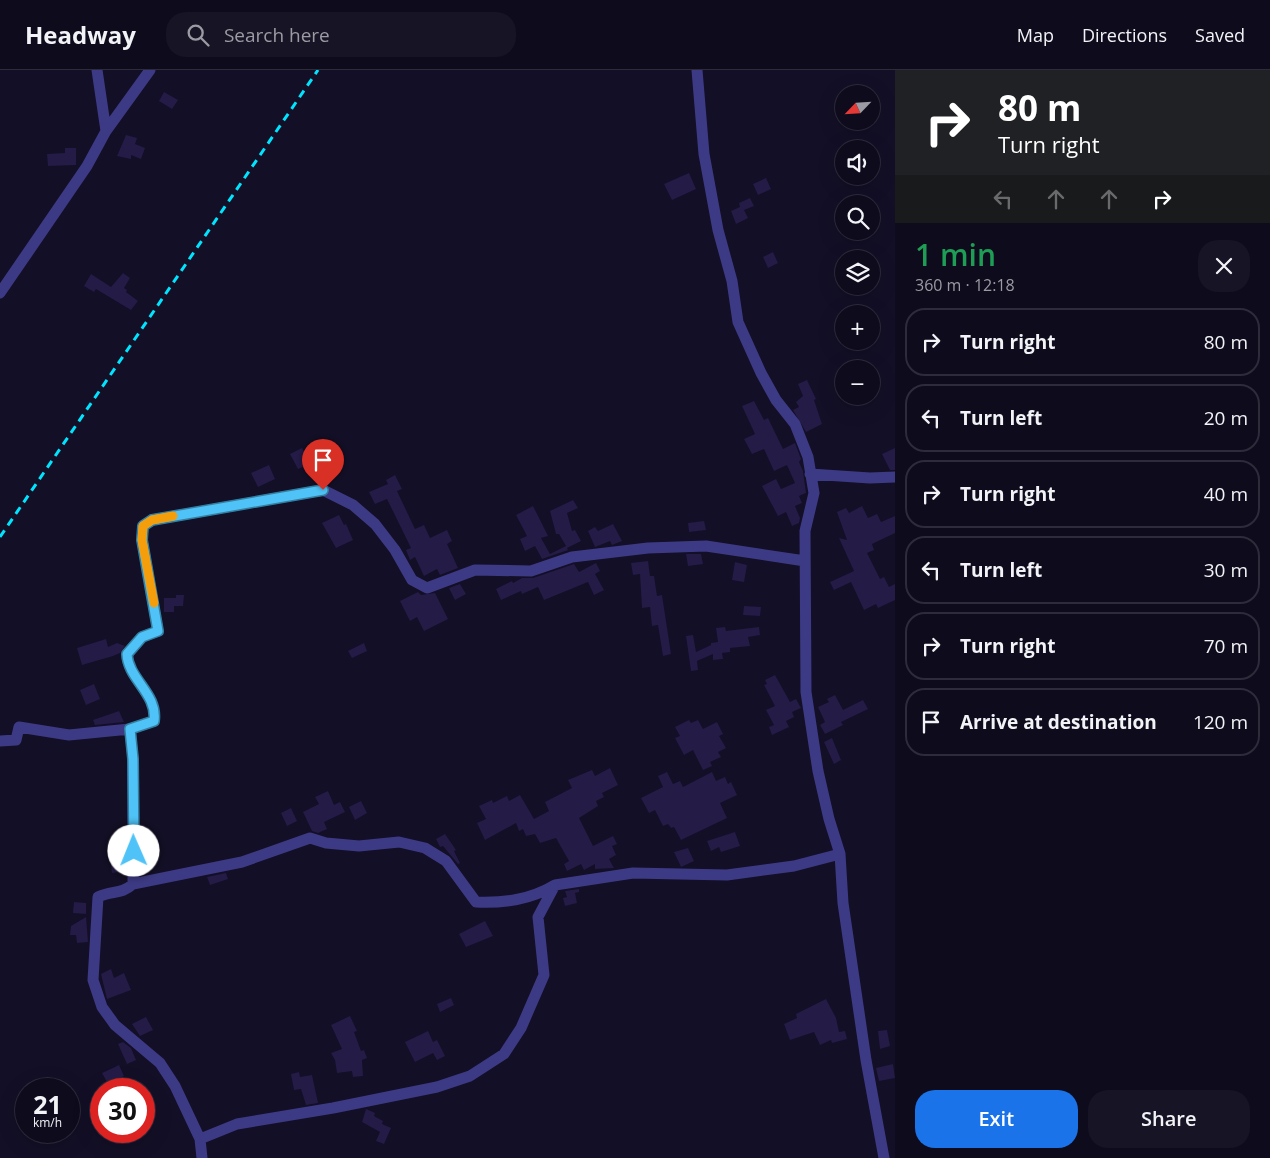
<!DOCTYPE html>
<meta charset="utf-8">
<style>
body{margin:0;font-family:"Open Sans",sans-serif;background:#171425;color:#f1f3f6;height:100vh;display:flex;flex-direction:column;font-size:19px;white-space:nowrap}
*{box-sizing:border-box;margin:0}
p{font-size:16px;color:#9b9ba3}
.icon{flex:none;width:28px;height:28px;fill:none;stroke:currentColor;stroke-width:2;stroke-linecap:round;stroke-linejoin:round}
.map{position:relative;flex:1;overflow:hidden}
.drawer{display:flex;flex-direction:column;background:#0e0b1c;width:375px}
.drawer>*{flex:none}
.banner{background:#202124;color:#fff;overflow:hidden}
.needle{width:32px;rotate:245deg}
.buttons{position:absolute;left:835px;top:15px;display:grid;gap:10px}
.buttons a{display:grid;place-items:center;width:45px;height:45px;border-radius:50%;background:#0e0b1c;box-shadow:0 5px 20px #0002,0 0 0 1px #2e2b3b;font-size:25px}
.speed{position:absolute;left:15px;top:1008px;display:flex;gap:10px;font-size:25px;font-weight:700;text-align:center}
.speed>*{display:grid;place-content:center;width:65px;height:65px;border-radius:50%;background:#0e0b1c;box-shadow:0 5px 20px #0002,0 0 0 1px #2e2b3b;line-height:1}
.speed small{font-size:12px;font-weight:400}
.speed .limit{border:8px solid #d22;background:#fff;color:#111}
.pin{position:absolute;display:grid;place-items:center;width:42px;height:42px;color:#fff;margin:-51px -21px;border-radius:50% 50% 50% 0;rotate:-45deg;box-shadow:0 0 5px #0007}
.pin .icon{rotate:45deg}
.me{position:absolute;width:55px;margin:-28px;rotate:359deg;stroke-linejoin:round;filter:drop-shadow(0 0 4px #0008)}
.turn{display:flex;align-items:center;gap:18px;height:105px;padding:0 20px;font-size:22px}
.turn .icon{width:65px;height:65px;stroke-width:2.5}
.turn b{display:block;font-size:35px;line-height:42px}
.lanes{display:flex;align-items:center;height:48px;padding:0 20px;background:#0003;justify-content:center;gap:25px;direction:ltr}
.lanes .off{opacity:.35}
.round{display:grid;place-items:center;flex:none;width:52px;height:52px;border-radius:20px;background:#171425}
.summary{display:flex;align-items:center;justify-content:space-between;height:85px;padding:0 20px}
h1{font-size:30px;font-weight:600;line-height:38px;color:#1e9e55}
.button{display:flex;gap:10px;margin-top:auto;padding:10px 20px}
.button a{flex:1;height:58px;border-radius:20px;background:#1a73e8;color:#fff;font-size:20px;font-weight:600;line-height:58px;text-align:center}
.button a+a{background:#171425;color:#f1f3f6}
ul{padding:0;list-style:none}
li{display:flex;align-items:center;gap:15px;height:68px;margin:0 10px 8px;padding:0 10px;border:2px solid #2e2b3b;border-radius:20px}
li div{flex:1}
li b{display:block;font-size:19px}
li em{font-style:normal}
header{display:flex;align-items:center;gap:30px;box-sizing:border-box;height:70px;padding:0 25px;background:#0e0b1c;border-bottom:1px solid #2e2b3b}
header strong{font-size:24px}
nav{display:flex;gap:28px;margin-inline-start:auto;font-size:18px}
.search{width:350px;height:45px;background:#171425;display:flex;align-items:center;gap:12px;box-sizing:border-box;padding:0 18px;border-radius:20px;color:#9b9ba3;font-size:19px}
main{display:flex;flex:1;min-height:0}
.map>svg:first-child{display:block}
</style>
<header>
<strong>Headway</strong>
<div class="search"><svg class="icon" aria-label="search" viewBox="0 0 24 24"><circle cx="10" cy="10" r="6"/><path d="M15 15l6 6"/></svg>Search here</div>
<nav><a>Map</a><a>Directions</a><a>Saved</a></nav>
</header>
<main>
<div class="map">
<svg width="895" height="1088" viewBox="0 0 895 1088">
<rect width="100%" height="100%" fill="#130f26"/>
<!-- building -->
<path fill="#241b47" d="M164,22L178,30L172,39L159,31Z
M126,65L137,68L135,74L145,78L141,89L131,85V89L117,86Z
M65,78H76V95L48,96L47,84L65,83Z
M689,103L696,119L672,130L664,114Z
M766,108L771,119L758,125L753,114Z
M750,128L754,136L744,140L748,148L736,154L731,141L740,137L739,133Z
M773,182L778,193L768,198L763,187Z
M123,203L130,208L124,218L127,220L126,222L138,231L131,240L96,219L94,222L84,216L91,204L111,217Z
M807,310L816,329L814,330L822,354L806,362L793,340L799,337L796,332L803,326L798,314Z
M754,331L764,350L768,348L783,379L795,373L801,389L799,392L803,401L806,423L799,426L802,433L795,436L800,448L799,453L792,456L786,442L778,446L762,416L776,409L781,419L795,413L787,395L774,401L764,379L752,384L744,369L755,364L742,336Z
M302,378L310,394L298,399L290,384Z
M895,378V400H890L882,384Z
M269,395L275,409L258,417L251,403Z
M395,405L402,419L397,421L415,459L424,455L430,468L447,460L452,471L447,474L458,498L440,505L437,499L424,506L415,487L410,490L406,480L411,478L387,429L375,434L369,422L388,414L386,410Z
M573,430L578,438L567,443L572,461L575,460L581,471L567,478L568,480L542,489L535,476L525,481L520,469L527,466L516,445L533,436L548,466L541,468L550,484L566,476L559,464H556L550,441Z
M862,436L868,448L877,444L881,452L895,446V463L872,474L874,480L867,483L880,509L884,507L889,517L895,514V530L878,538L876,534L864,540L851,512L834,520L830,512L854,501L839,468L847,470L837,442L846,438L849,443Z
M339,445L344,455L346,454L353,470L336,478L322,453Z
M704,451L706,460L689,462L688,453Z
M613,454L622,471L612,475L610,471L595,477L588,461L595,457L598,461Z
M686,484H701L703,494L688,496Z
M648,491L650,506H654L657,526L662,525L671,584L663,586L658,555L652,556L650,537L642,538L640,504L633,505L631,493Z
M735,492L747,495L744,512L732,510Z
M596,493L600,501L595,504L604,520L594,525L588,512L544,530L538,517L522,524L521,521L501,530L496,519L512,511L513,513L522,508H533L574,494L579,502Z
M460,514L466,524L455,530L449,518Z
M418,522L421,525L435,523L448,549L424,561L417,547L410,551L400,531Z
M176,525H184L183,536H174V542H164V528H176Z
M744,536L761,537L760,546L743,545Z
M725,557L726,561L759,557L760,565L748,567L750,576L730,578V582L722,583L723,589L713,590V584L697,591L698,600L691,601L686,566L693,565L696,582L711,575V573L718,572L716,558Z
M106,569L108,577L117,573L125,576L120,583L113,586L82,595L77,578Z
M364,573L367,581L352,588L348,581Z
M775,605L790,632L796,629L801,638L792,642L794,647L786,651L789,657L772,665L769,657L774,655L766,640L775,636L764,615L767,614L765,610Z
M94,614L100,629L86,635L80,620Z
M835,625L843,640L863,630L868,639L841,652L843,655L825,664L820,655L825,652L818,637L829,632L827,629Z
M119,641L124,652L95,655L93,650Z
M689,650L691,653L698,650L703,659L717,652L723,664L719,666L726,678L718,682L721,687L710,692L712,696L703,700L693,680L684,685L675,668L680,666L675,657Z
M832,668L841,690L834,694L824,672Z
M610,698L618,715L602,723L604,727L596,731L598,736L579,748L593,776L613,766L617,774L612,776L616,785L609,789L614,798L595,799V794L584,800L581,794L567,801L564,794L569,791L556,768L540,773L535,764L526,766L523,759L519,761L516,753L485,770L477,753L486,749L479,736L492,730L493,733L507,726L509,731L520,725L534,749L549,741L545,732L572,718L568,710L592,700L595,706Z
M667,702L673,714L680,711L683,717L712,702L716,711L725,707L728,714L731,712L737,725L720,733L727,748L681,770L674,757L671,758L668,754L663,756L655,740L649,743L641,728L663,717L658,706Z
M328,721L334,735L340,732L345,742L324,752L327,759L318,763L312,761L303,742L319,734L315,727Z
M361,731L367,743L355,750L349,737Z
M291,738L297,751L287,756L281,743Z
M735,762L740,776L721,782L719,777L711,781L707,771Z
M445,764L456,780L454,781L460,793L458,794L443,776L440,777L436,769Z
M688,778L694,791L681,797L674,782Z
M122,784L125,801L112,803L110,786Z
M226,803L228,809L210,815L207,807Z
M579,819V822L575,823L577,833L565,836L563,828L567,827L565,821Z
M74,832L86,833V844L73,843Z
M86,847L88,872L77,873L76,865H70L71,856Z
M485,851L493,866L466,877L459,864Z
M111,899L114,908L124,903L131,920L107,929L101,904Z
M451,928L454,935L440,942L437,934Z
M826,929L836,948L839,962L845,961L847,969L832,973L831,970L820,975L814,962L790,970L784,954L797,948L796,944Z
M350,946L357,961L354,962L361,981L364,980L367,988L362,990L363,1006L353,1007L352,1001L337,1003L335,990L331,983L342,979L331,955Z
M146,947L153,960L140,966L132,954Z
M887,960L890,976L880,979L878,961Z
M428,961L433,972L437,970L445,986L437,990L433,983L415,992L405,972Z
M123,972L131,978L136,990L127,994L118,974Z
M893,994L895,1008L879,1011L876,998Z
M119,995L124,1006L108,1014L102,1003Z
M299,1002L300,1007L312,1005L318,1033L306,1035L301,1019L294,1020L291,1004Z
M366,1039L375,1043L374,1046L383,1051L382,1054L391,1058L384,1074L376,1071L380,1062L362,1052Z"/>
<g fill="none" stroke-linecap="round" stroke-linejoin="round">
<!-- street -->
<path stroke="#3d3a85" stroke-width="11" d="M97,0L106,61
M697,0L704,84L718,160L732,211L738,252L761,303L776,330L795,354L808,387L814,423L805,461L806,622L818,701L829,749L840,784L843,833L866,990L884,1088
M0,223L87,96L106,61L150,0
M810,404L870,408L895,407
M0,671L16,670L19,657L69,665L130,659
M133,814L242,792L310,768L326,773L359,776L399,772L425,778L446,791L476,832C504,833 530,830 555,815
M200,1069L237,1054L333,1038L437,1017L470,1006L504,984L521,958L544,905L538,847L555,815L633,803L727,805L794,796L840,784
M202,1088L200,1069L175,1016L160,993L115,955L102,937L93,910L98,827C112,820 121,825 133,814V689L130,659L154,651C158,624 128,609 127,585L142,567L158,561L142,470L143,456L152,450L323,420L353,435L375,454L395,480L412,510L427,518L475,500L531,501L572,487L648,478L706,476L805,491"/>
<!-- rail -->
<path stroke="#00e5ff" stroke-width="3" stroke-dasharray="8 6" stroke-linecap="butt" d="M0,467L318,0"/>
</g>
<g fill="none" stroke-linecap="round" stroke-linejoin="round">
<defs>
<path id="route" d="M134,781L133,689L130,659L154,651C158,624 128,609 127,584L142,567L158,561L142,470L143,456L152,450L323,420"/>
</defs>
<!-- route casing -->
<use href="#route" stroke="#337fa1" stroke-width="12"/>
<!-- route -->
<use href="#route" stroke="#4fc3f7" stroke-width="9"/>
<!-- slow -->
<path stroke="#f59e0b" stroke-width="9" d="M154,533L142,470L143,456L152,450L173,446"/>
</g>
</svg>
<div class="buttons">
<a><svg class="needle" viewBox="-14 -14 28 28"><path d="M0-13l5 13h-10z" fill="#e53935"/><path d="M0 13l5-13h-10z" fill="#9b9ba3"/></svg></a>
<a><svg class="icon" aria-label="sound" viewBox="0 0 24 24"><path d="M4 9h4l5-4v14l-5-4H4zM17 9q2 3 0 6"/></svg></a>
<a><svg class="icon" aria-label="search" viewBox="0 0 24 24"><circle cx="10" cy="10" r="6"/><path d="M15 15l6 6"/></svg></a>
<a><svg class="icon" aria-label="layers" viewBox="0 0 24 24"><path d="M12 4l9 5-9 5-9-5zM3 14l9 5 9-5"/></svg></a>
<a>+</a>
<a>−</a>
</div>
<div class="speed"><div>21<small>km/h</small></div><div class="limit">30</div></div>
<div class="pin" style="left:323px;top:420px;background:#d93025"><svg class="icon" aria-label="arrive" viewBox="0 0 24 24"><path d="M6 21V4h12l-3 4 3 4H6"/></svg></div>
<svg class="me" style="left:134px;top:781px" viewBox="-20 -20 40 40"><circle r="19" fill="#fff"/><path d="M0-13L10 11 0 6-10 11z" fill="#4fc3f7"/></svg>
</div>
<section class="drawer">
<div class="banner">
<div class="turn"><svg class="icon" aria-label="right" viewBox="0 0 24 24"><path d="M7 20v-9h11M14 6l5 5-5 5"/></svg><div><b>80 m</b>Turn right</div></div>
<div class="lanes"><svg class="icon off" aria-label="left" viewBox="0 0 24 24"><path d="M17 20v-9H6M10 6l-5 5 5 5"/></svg><svg class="icon off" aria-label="ahead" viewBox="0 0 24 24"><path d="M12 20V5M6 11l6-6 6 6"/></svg><svg class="icon off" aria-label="ahead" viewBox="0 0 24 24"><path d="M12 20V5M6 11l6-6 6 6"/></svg><svg class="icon" aria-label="right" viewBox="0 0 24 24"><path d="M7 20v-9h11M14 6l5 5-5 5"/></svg></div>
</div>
<div class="summary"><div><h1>1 min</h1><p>360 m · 12:18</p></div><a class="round"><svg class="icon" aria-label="close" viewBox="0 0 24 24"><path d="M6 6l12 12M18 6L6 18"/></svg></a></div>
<ul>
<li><svg class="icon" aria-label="right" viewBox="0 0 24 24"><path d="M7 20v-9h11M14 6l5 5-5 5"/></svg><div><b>Turn right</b></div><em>80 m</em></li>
<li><svg class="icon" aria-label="left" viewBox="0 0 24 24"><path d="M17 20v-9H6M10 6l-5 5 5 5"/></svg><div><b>Turn left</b></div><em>20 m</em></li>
<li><svg class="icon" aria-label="right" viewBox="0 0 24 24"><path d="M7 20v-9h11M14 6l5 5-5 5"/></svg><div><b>Turn right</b></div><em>40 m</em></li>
<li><svg class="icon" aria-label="left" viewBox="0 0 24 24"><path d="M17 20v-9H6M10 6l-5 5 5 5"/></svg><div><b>Turn left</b></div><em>30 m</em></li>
<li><svg class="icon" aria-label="right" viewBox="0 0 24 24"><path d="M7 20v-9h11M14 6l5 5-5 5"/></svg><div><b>Turn right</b></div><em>70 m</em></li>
<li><svg class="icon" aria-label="arrive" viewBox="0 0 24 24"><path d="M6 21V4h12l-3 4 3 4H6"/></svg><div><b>Arrive at destination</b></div><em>120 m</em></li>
</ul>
<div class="button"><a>Exit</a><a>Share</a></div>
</section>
</main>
